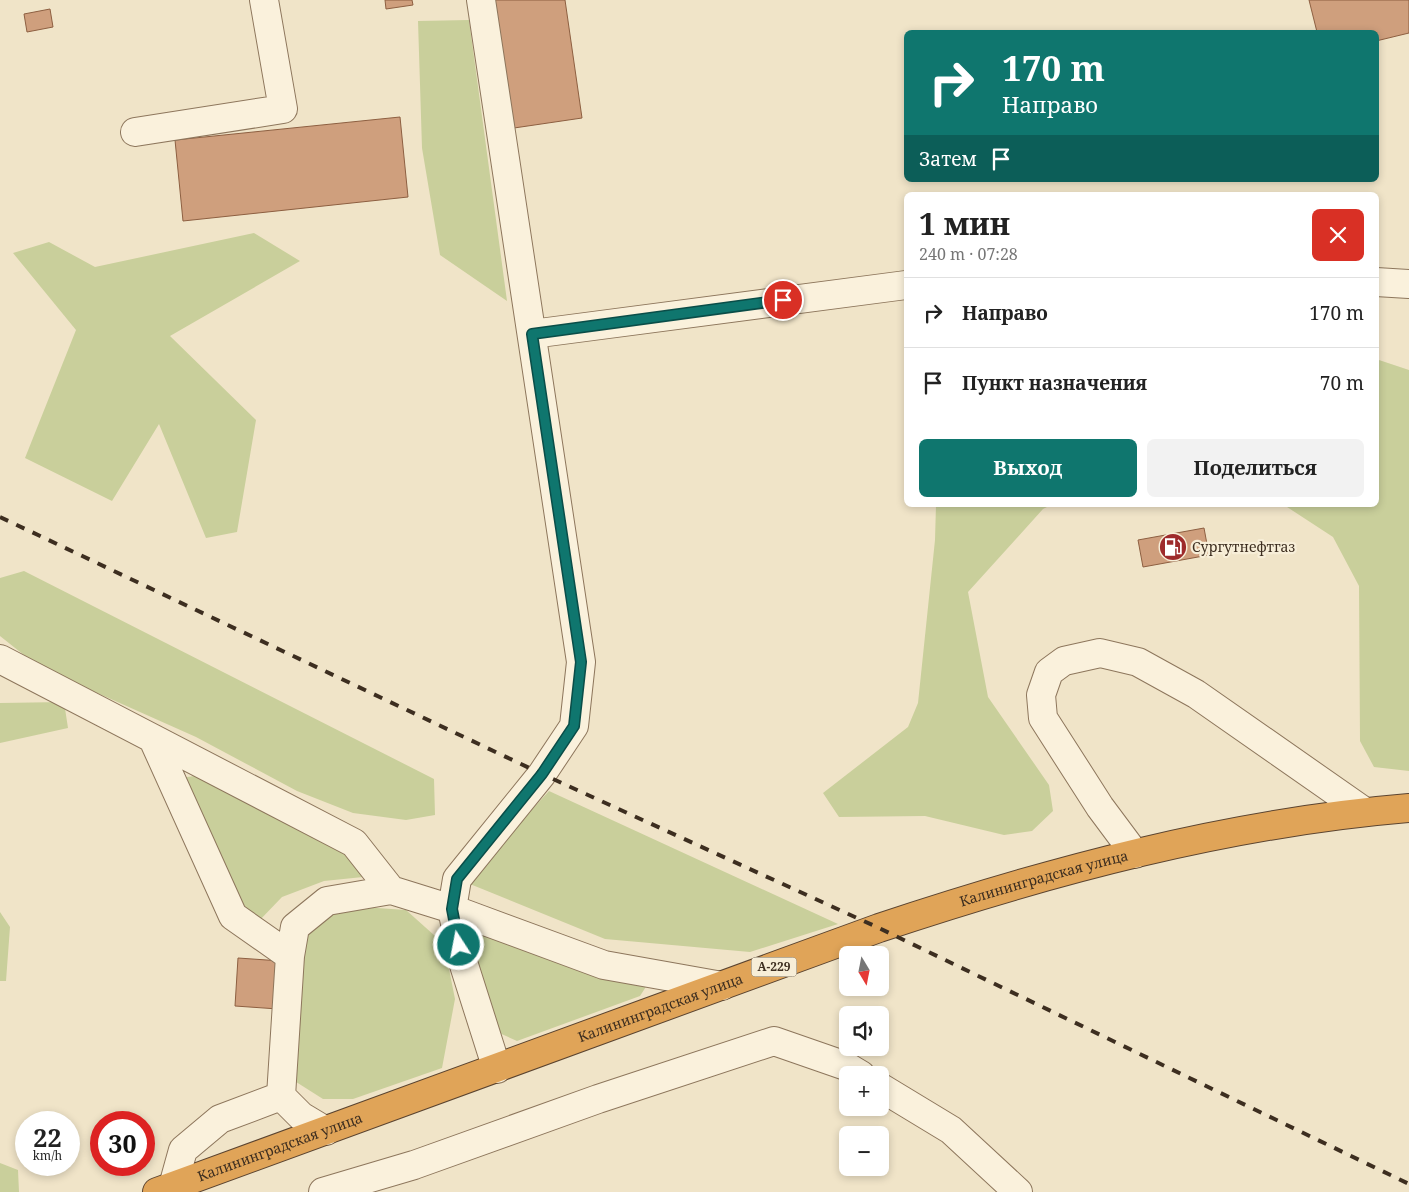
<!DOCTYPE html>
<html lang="ru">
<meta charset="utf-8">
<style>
body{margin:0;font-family:"Noto Serif",serif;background:#f2f2f2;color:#222;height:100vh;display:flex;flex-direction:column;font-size:19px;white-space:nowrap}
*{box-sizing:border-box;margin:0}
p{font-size:16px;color:#767676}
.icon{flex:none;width:28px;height:28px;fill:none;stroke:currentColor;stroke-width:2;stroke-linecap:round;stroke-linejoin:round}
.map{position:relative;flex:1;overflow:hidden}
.details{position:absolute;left:904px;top:192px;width:475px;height:315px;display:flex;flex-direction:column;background:#fff;border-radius:8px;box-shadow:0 2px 8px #0003}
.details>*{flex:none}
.top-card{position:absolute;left:904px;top:30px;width:475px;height:152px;border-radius:8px;box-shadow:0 2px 8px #0003;background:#0f766e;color:#fff;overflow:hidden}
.needle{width:32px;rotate:170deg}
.controls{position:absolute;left:839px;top:946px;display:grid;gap:10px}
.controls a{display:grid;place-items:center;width:50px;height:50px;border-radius:8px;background:#fff;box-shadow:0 2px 8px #0003;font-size:25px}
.speed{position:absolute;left:15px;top:1111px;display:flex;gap:10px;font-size:25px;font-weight:700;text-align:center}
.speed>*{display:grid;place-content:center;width:65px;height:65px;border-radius:50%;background:#fff;box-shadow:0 2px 8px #0003;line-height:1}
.speed small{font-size:12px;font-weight:400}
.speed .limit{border:8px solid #d22;background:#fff;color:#111}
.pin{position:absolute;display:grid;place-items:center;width:42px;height:42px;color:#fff;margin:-21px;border:2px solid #fff;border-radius:50%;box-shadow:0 1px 5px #0007}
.me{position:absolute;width:55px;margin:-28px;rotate:349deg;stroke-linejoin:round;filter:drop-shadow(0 0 4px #0008)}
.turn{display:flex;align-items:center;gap:18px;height:105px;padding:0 15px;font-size:22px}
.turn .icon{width:65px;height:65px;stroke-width:2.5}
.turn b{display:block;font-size:35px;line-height:42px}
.then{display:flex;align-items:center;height:48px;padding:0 15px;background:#0003;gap:10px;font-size:19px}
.round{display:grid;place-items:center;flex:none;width:52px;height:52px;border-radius:8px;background:#f2f2f2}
.head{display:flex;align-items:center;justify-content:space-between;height:85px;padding:0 15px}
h1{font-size:30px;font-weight:700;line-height:38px}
.button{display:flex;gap:10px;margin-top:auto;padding:10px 15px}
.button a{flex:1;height:58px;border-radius:8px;background:#0f766e;color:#fff;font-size:20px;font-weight:700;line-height:58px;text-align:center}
.button a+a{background:#f2f2f2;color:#222}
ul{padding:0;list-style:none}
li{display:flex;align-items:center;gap:15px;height:70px;padding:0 15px;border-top:1px solid #e0e0e0}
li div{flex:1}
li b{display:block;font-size:19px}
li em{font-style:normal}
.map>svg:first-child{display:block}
</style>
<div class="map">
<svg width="1409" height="1192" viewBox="0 0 1409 1192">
<rect width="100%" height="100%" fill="#f0e4c8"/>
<!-- green -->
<path fill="#c9cf9b" d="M469,20L507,301L440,255L422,148L418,21Z
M254,233L300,261L170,336L256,420L237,532L206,538L159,424L112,501L25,458L76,330L13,253L49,242L95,267Z
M1376,359L1409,370V771L1374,767L1360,741L1359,586L1333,537L1284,505H1376Z
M936,505H1051L1043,509L968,592L988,697L1049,785L1053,811L1032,831L1004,835L925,816L839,817L823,793L908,727L918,703L935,540Z
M24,571L434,779L435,815L406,820L353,813L297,791L196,737L39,667L0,636V578Z
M64,702L68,728L0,743V703Z
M202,775L350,854L363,877L324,881L282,897L257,923L236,905L183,788L187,777Z
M549,791L838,924L750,952L605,939L465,882Z
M348,906L406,910L444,944L455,999L442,1068L353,1099H323L293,1080L305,926Z
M0,912L10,927L6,981H0Z
M462,920L649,982L640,996L517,1041L497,1032Z
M0,1163L18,1170L19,1192H0Z"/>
<!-- building -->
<path fill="#cf9f7d" stroke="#8d5f41" d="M385,0H412L413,5L386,9Z
M495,0H565L582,118L514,128Z
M1309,0H1409V33L1376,41V32H1317Z
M50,9L53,27L27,32L24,14Z
M400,117L408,197L183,221L175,140Z
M1204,528L1209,555L1143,567L1138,540Z
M238,958L281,961L278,1009L235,1006Z"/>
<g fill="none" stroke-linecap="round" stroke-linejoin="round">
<defs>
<path id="minor" d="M481,0L581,662L574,726L542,774L457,879L452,909L463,962L497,1069
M135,132L283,109L264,0
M1376,282L1409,284
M532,334L906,285
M0,659L354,843L391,890
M153,739L233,916L290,956
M1135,854L1100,807L1043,718L1041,695L1049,672L1064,661L1100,653L1138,662L1196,694L1365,812
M880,1087L951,1130L1018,1192
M326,1131L301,1116L281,1096L290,956L295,927L327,901L391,890L452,909L604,965L722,986
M174,1192L173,1186L183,1150L220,1119L281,1096
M323,1192L414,1165L598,1099L774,1041L846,1066L861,1075"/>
<g id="highway">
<path id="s1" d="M157,1192L879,928C1050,871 1228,823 1409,808"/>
</g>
</defs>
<!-- minor casing -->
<use href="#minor" stroke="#8d765c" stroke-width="30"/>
<!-- highway casing -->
<use href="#highway" stroke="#5b4430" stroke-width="30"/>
<!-- minor -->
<use href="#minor" stroke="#faf1dc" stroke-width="28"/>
<!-- highway -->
<use href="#highway" stroke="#e0a458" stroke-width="28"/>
<!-- rail -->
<path stroke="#3d2e20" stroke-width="4" stroke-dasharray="9 9" stroke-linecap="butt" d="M0,517L542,774L879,928L1409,1184"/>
</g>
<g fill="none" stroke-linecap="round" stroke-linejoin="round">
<defs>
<path id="route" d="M459,945L452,909L457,879L542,774L574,726L581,662L532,334L783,300"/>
</defs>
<!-- route casing -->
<use href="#route" stroke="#0a4d48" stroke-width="12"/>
<!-- route -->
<use href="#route" stroke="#0f766e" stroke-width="9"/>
</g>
<!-- icons -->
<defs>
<symbol id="fuel-disc" viewBox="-11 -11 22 22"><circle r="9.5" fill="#9e2a2b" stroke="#f7eed8"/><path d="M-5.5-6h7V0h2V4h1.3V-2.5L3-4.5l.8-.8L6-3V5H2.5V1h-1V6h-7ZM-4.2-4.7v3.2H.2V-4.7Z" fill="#fff"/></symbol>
</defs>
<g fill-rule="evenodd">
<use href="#fuel-disc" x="1157" y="531" width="32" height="32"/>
</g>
<g text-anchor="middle" stroke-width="4.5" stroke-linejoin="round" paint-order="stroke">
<!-- shield labels -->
<rect fill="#f7eed8" stroke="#756857" stroke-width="1" x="751.5" y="957.5" width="45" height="19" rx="4"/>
<g font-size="12" font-weight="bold" fill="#3d2e20">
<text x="774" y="971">А-229</text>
</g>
<!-- poi labels -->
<g font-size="14" fill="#3d2e20" stroke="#f7eed8" text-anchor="start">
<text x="1192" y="552">Сургутнефтгаз</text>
</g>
<!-- street labels -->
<g font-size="14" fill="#3d2e20" stroke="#f7eed8">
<text dy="5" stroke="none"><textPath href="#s1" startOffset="941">Калининградская улица</textPath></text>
<text dy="5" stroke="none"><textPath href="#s1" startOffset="536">Калининградская улица</textPath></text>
<text dy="5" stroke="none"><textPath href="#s1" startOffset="131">Калининградская улица</textPath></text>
</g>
</g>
</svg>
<div class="controls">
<a><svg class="needle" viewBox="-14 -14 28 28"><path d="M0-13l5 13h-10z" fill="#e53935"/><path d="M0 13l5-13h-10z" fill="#767676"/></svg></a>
<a><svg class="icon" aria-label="sound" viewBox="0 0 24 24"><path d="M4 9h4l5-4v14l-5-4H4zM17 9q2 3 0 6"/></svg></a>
<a>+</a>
<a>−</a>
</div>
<div class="speed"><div>22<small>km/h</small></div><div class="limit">30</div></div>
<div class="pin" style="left:783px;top:300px;background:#d93025"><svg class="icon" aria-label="arrive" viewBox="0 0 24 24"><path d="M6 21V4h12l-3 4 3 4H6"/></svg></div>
<svg class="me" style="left:459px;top:945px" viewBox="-20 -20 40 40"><circle r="17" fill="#0f766e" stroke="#fff" stroke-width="3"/><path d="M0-11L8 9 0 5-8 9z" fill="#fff"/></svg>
<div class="top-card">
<div class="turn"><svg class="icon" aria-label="right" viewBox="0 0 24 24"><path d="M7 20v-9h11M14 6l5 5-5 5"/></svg><div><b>170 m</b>Направо</div></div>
<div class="then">Затем<svg class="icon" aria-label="arrive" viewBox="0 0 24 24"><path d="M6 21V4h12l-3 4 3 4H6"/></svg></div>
</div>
<section class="details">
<div class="head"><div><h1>1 мин</h1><p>240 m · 07:28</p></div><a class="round" style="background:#d93025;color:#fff"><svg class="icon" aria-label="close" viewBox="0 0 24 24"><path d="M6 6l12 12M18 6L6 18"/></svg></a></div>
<ul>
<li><svg class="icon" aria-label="right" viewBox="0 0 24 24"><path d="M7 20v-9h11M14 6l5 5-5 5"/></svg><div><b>Направо</b></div><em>170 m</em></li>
<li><svg class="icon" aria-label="arrive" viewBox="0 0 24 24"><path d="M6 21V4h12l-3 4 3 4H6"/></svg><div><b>Пункт назначения</b></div><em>70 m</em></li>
</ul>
<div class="button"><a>Выход</a><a>Поделиться</a></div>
</section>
</div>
